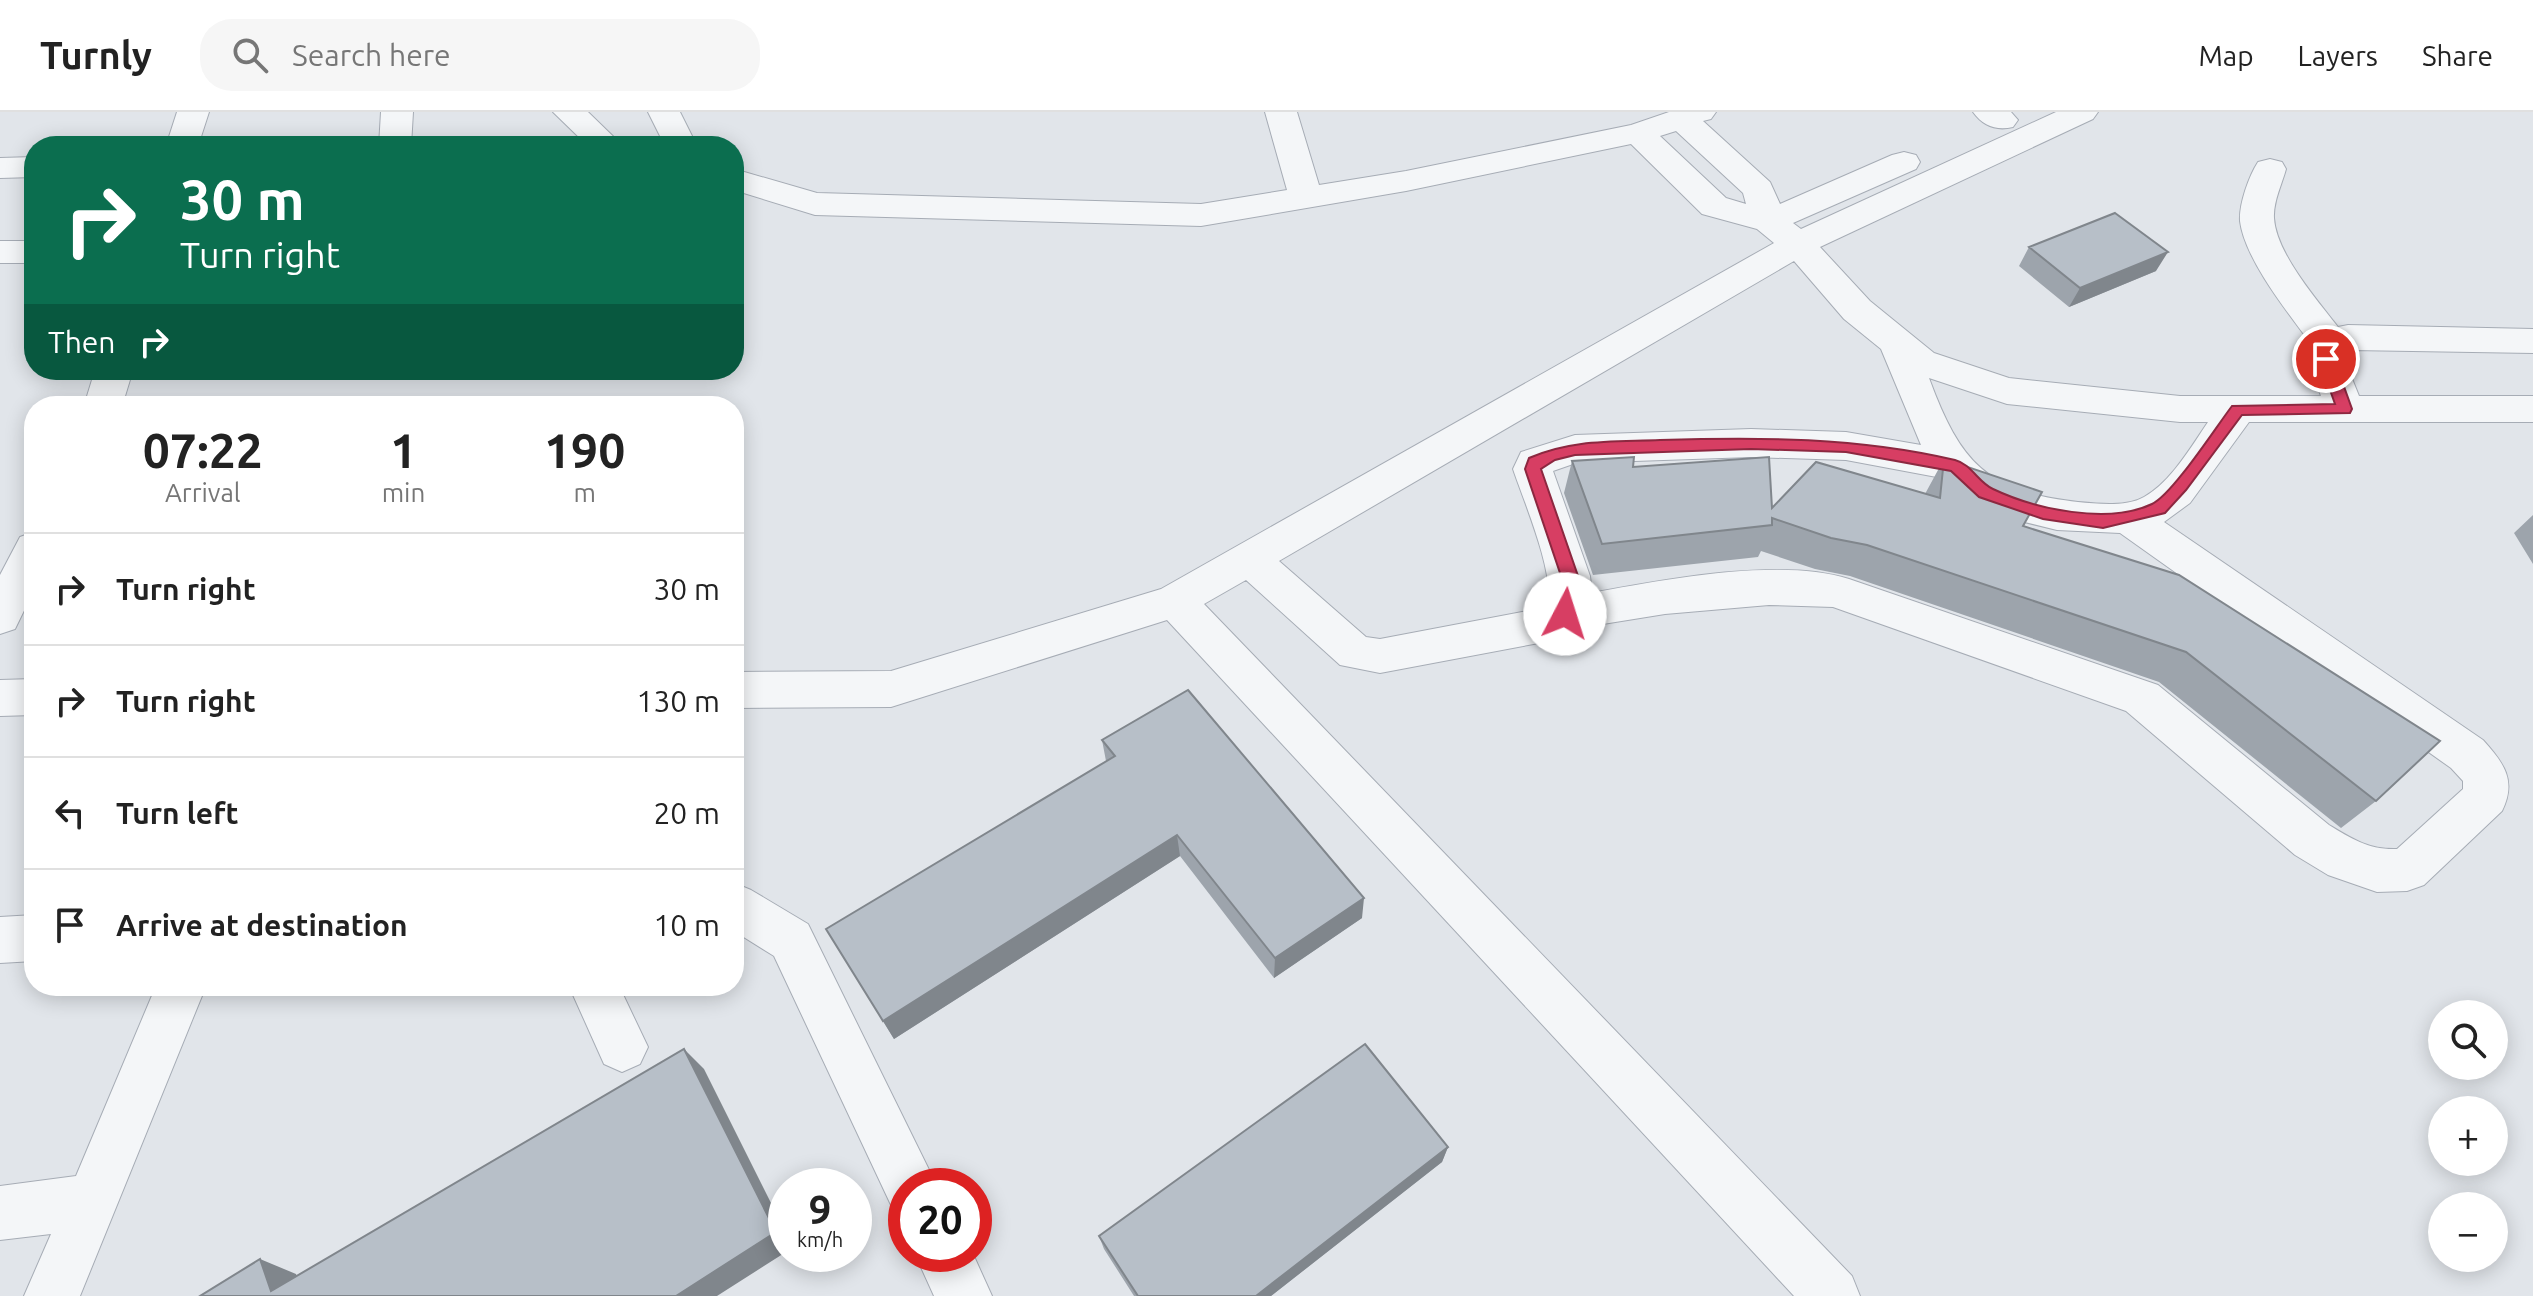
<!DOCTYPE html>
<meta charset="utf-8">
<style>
body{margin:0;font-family:Ubuntu,sans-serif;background:#f6f6f6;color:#222;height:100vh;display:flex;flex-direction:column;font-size:30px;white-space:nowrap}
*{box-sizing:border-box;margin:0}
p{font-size:26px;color:#767676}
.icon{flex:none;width:44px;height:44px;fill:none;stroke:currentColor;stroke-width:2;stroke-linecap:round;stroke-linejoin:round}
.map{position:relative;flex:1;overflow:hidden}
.panel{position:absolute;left:24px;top:284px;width:720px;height:600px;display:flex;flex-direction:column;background:#fff;border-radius:32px;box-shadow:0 4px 20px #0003}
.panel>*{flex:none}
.top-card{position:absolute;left:24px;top:24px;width:720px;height:244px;border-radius:32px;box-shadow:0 4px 20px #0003;background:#0b6e4f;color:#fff;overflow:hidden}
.tools{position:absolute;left:2428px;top:888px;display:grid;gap:16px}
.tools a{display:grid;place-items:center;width:80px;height:80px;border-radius:50%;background:#fff;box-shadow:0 4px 20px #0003;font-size:40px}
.speed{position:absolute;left:768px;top:1056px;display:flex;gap:16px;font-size:40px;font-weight:700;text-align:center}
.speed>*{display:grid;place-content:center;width:104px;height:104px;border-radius:50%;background:#fff;box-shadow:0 4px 20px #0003;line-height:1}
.speed small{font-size:20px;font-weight:400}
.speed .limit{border:12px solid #d22;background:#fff;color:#111}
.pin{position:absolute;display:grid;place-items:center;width:68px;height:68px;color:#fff;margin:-34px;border:4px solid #fff;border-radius:50%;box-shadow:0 2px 8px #0007}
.me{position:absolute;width:88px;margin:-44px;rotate:5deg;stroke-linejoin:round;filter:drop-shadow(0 0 6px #0008)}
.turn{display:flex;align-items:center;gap:28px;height:168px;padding:0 24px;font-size:36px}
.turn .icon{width:104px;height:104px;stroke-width:2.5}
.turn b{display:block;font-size:56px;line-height:68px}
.then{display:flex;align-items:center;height:76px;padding:0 24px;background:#0003;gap:16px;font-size:30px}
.eta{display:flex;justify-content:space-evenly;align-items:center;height:136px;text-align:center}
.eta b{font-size:48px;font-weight:600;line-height:56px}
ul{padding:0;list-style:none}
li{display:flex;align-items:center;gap:24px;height:112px;padding:0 24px;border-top:2px solid #e0e0e0}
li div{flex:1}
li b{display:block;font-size:30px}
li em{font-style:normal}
header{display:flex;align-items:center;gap:48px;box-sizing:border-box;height:112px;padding:0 40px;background:#fff;border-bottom:2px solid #e0e0e0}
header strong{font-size:38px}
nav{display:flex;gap:44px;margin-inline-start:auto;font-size:28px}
.search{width:560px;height:72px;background:#f6f6f6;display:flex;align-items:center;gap:20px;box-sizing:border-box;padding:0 28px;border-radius:32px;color:#767676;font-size:30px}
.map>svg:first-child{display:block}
</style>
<header>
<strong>Turnly</strong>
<div class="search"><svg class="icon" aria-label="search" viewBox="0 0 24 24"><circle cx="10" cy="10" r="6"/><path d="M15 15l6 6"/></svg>Search here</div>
<nav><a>Map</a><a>Layers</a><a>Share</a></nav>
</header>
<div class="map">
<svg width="2533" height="1184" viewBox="0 0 2533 1184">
<rect width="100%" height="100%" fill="#e1e5ea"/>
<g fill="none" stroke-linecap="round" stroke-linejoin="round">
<defs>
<path id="minor" d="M177,0H209L198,34H166Z
M381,0H413L411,34H379Z
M553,0H588L623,34H588Z
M648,0H680L697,34H665Z
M1265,0H1297L1319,73L1406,59L1631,13L1669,0H1716L1711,7L1703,9L1770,70L1780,92L1892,43L1904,40L1916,43L1920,50L1916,57L1793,111L1801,117L2056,0H2098L2093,7L1820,135L1870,189L1934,241L2009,266L2180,284H2321L2308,247L2312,233C2289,202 2245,148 2240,109C2239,92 2249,64 2258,50L2270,47L2282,50L2286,57C2282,72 2273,90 2274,106C2276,141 2317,188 2338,215L2348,213L2533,217V241L2352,238L2347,240L2344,247L2359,284H2533V310H2249L2190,391L2164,410L2483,628C2504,651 2517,669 2502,699L2424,773L2407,779L2377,780L2328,763L2295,743L2126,599L1833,495L1769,493L1665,502L1572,517L1539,531L1380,561L1340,553L1246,468L1204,492L1852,1164L1860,1184H1794L1167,508L891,595L734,596V560L891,559L1161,477L1774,131L1757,117L1702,102L1631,32L1406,79L1201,114L815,103L734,78V57L817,81L1201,92L1287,78ZM1676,19L1743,81L1746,92L1726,86L1660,24ZM1794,149L1844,207L1881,237L1921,333L1846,320L1751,317L1575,323L1521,340L1513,357C1523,387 1556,464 1547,491L1532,498L1380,527L1366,525L1279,449ZM1929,266L2007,292L2180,310H2208C2191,335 2171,370 2144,385C2127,395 2098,392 2078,390C1986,380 1960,350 1929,266ZM1751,345L1846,348L1942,366L1971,391L2000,404L2057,418L2120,421L2451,656L2463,669V677L2397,737C2369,738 2352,727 2329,713L2158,573L1849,467C1781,445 1662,468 1592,481L1590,464L1553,359L1576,351Z
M1973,0H2011L2018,8L2013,15C1997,19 1983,14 1973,0Z
M34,45V65L0,66V46Z
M0,129H34V151H0Z
M95,258H133L122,294H84Z
M34,420V478L15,517L0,522V463L20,425Z
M34,567V603L0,604V568Z
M734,771L751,778L808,812L937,1074H906V1099L891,1093L774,844L734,819Z
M34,803V849L0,851V805Z
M156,874H206L80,1184H24L51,1122L0,1128V1074L76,1064Z
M569,874H619L648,935L640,952L622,960L604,952Z
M915,1142H973L992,1184H934Z"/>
</defs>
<!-- minor casing -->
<use href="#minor" stroke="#a6acb5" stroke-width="2"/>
<!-- minor -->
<use href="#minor" fill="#f4f6f8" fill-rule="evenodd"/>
</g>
<!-- wall -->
<path fill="#9da4ac" d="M2029,135L2156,159L2069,195L2019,154Z
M1944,347L2023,414L2179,463L2376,689L2341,716L2159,570L1850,464L1815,457L1761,439L1758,445L1593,463L1564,381L1572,349L1633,355L1772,396L1925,382Z
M2533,403V452L2514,421Z
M1102,628L1362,806L1274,866L1180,744L894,927L826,817L1106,649Z
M1448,1035L1442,1050L1271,1184H1134L1104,1137L1099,1124Z"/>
<!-- shaded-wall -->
<path fill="#80868c" d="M2168,140L2156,159L2069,195L2080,176Z
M1177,723L1180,744L894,927L883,909Z
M1364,786L1362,806L1274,866L1275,846Z
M684,937L704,957L786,1121V1140L717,1184H676Z
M1448,1035L1442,1050L1271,1184H1256Z
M260,1147L296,1162L304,1184L271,1179Z"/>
<!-- building -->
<path fill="#b7bfc8" stroke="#80868c" stroke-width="2" d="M2115,101L2168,140L2080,176L2029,135Z
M1634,345L1633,355L1769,345L1772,396L1816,350L1940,386L1944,347L2042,380L2023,414L2179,463L2440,629L2376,689L2186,540L1867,433L1831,426L1772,406V413L1602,432L1572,349Z
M1188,578L1364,786L1275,846L1177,723L883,909L826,817L1115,644L1102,628Z
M1365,932L1448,1035L1256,1184H1138L1099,1124Z
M684,937L776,1120L676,1184H200L260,1147L271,1179Z"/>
<!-- route -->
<path fill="#d73e63" stroke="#8c2840" stroke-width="2" d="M2326,242L2334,247L2352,297L2350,301L2242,303L2186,378L2165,401L2103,416L2043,407L1979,385L1951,359L1846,340L1751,337L1575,343L1555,348L1541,357L1578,464L1580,483L1571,507H1559L1556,502L1563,483L1561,464L1525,357L1529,346C1571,327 1615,330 1660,328C1760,325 1857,325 1955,348C1971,352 1979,371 1993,377C2035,397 2108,413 2152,392C2172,383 2216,315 2232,294L2335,292L2319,247Z"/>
</svg>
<div class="tools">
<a><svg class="icon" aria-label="search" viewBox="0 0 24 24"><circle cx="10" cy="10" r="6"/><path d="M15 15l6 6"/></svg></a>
<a>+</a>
<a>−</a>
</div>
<div class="speed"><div>9<small>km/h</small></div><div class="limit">20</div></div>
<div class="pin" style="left:2326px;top:247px;background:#d93025"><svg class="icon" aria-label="arrive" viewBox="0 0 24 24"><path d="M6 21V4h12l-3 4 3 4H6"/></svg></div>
<svg class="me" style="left:1565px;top:502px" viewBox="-20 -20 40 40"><circle r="19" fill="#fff"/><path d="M0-13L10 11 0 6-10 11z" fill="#d73e63"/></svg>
<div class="top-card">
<div class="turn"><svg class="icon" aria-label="right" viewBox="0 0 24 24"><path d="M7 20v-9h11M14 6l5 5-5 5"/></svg><div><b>30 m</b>Turn right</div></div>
<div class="then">Then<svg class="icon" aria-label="right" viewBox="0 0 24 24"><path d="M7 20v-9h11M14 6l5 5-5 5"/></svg></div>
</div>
<section class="panel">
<div class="eta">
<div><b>07:22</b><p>Arrival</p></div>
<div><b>1</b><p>min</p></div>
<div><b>190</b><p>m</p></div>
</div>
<ul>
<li><svg class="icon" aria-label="right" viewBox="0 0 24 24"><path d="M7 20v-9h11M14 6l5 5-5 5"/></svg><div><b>Turn right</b></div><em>30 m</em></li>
<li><svg class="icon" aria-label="right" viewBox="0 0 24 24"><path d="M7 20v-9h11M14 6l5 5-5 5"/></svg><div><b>Turn right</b></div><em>130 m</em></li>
<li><svg class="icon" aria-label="left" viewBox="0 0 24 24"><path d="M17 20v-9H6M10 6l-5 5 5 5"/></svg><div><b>Turn left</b></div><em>20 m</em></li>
<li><svg class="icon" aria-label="arrive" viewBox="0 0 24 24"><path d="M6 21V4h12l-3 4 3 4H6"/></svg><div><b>Arrive at destination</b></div><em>10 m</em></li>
</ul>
</section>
</div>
